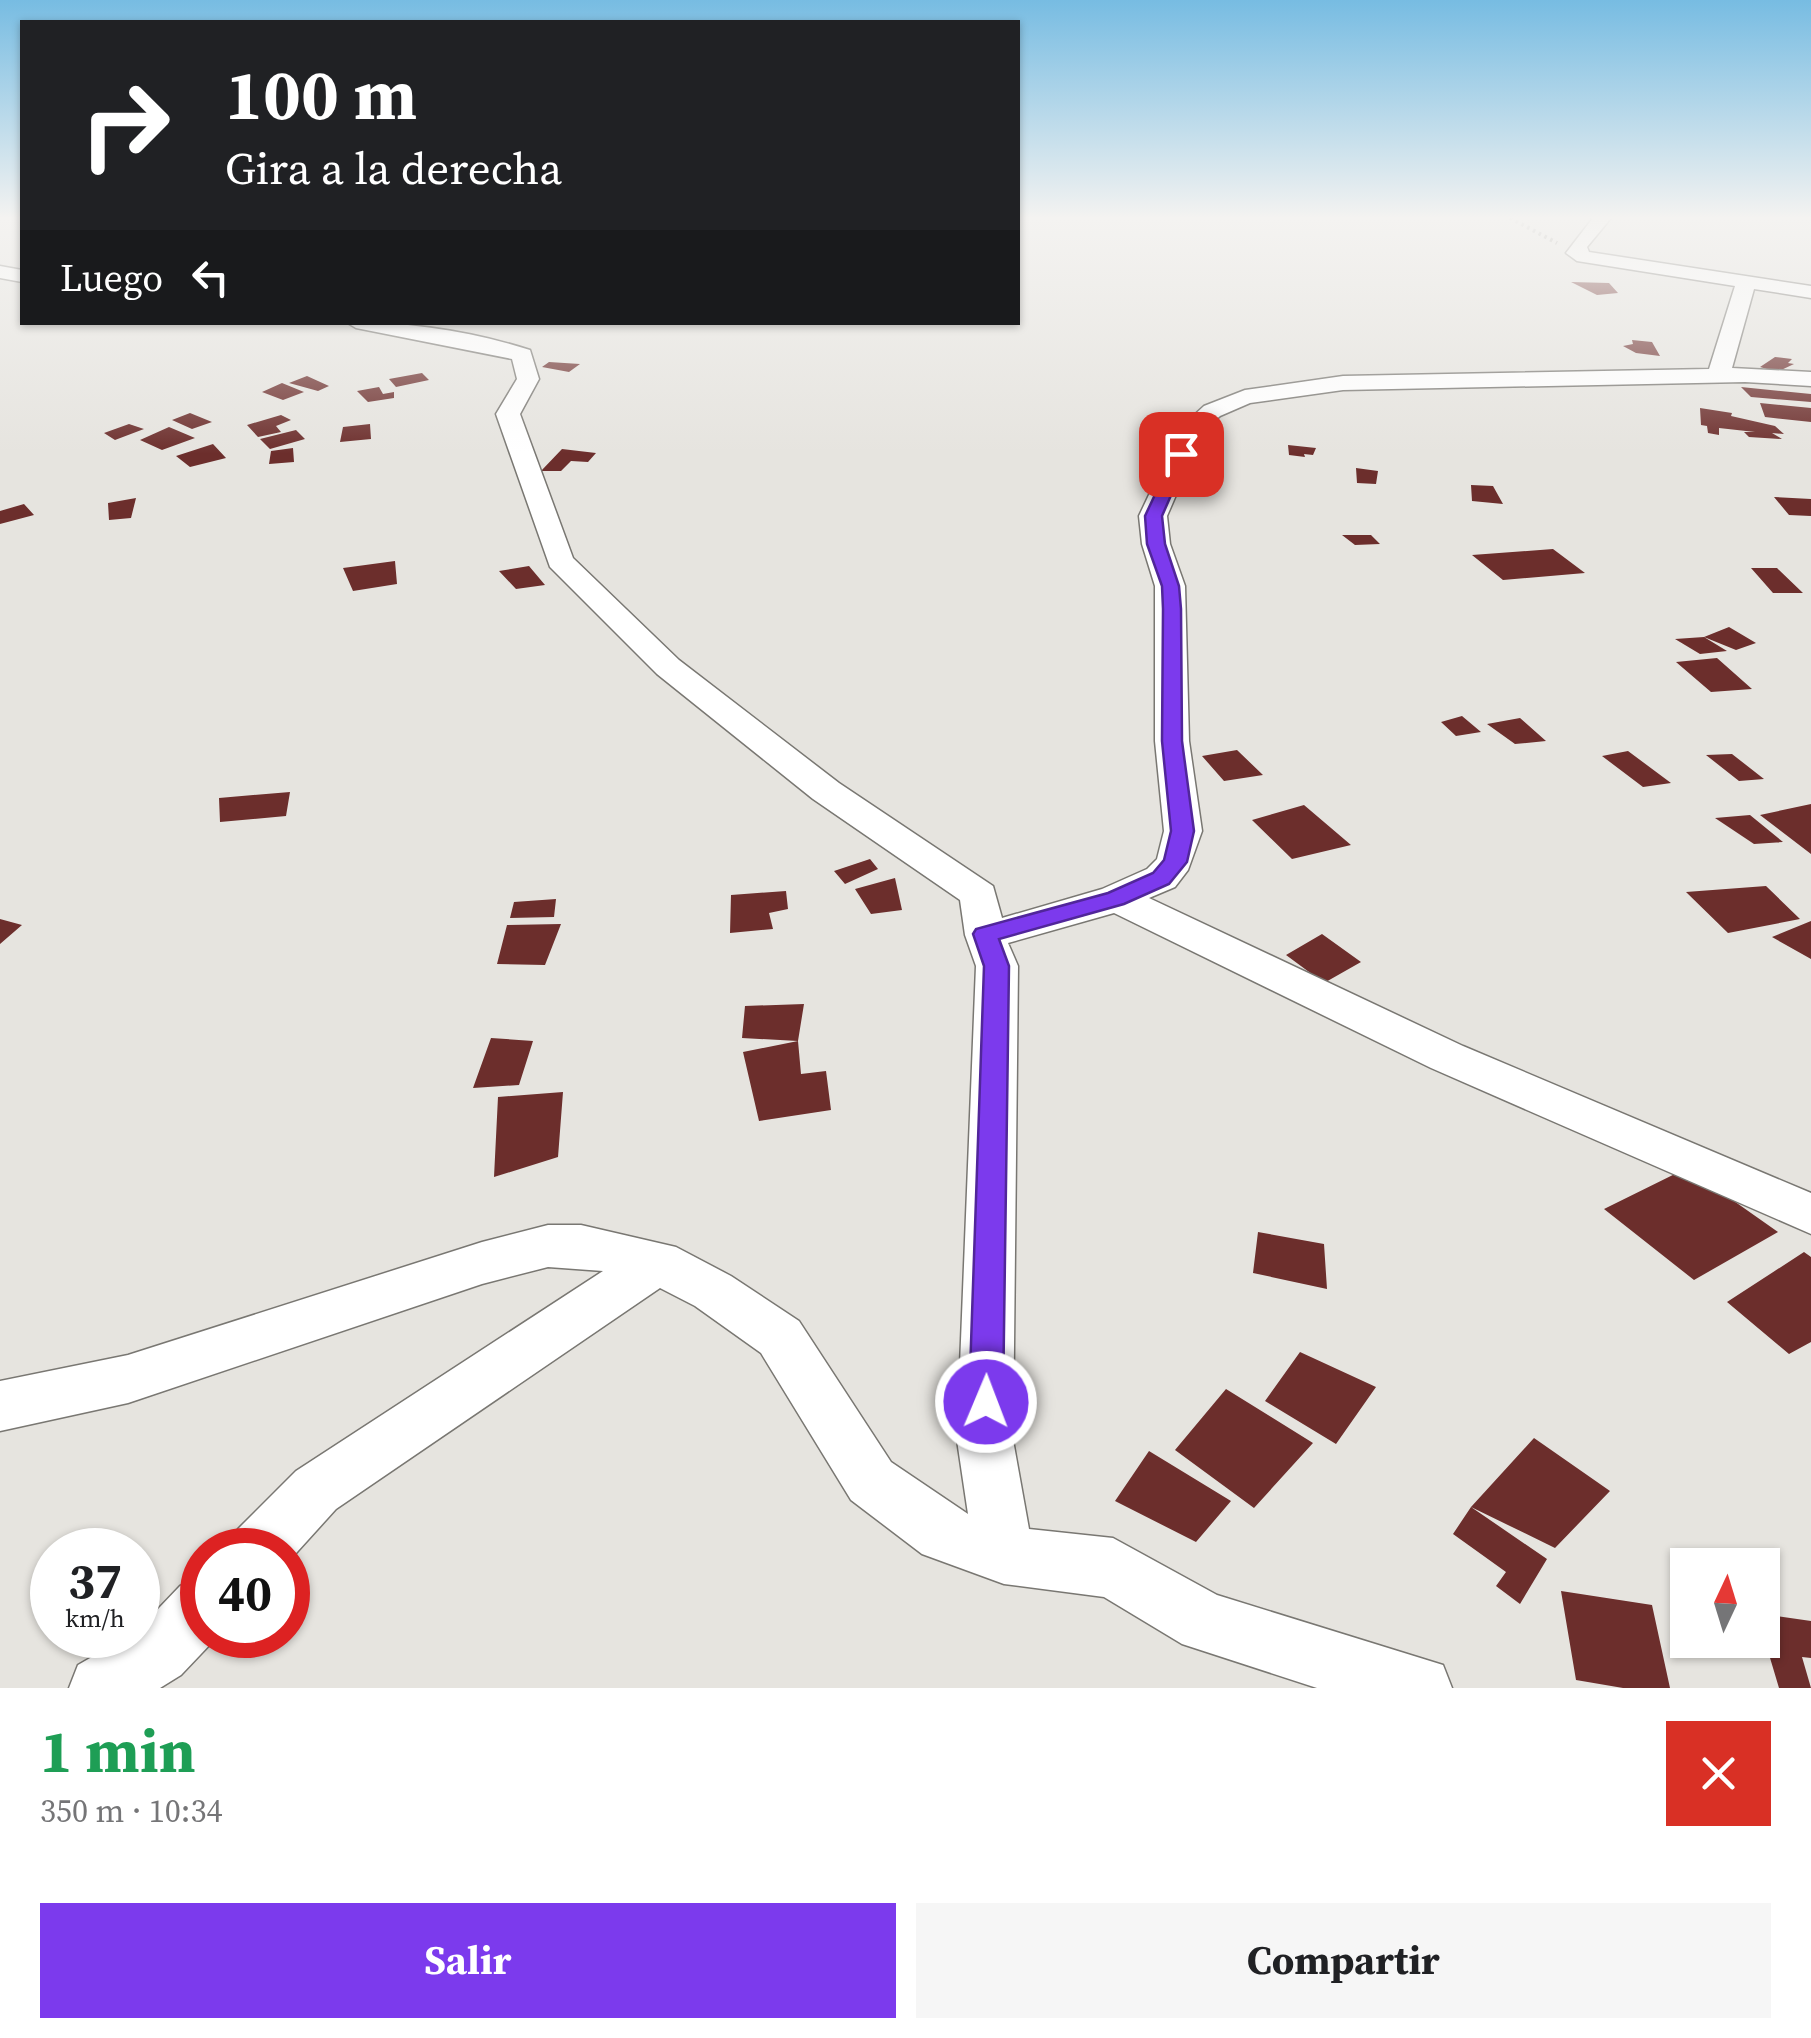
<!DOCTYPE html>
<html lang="es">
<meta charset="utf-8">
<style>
body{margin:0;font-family:"Source Serif 4",serif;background:#f6f6f6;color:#202124;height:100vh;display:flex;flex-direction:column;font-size:38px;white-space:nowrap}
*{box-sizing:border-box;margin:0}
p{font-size:32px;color:#757577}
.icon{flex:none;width:55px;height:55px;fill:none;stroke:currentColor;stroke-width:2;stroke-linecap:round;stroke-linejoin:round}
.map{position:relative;height:1688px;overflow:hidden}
.details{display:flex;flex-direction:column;background:#fff;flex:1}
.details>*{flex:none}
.hud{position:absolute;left:20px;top:20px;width:1000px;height:305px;border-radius:0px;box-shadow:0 2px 8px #0004;background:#202124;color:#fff;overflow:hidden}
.needle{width:65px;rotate:4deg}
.buttons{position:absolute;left:1670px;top:1548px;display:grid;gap:20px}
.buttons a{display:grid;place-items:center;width:110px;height:110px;border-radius:0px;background:#fff;box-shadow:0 2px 8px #0004;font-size:50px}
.speed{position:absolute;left:30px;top:1528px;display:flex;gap:20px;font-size:50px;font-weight:700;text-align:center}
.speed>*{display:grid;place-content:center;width:130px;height:130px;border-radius:50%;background:#fff;box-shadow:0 2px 8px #0004;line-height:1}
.speed small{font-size:25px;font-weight:400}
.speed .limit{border:15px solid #d22;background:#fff;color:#111}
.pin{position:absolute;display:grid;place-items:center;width:85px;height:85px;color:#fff;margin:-42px;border-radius:20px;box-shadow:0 5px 15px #0006}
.me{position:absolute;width:110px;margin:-55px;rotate:1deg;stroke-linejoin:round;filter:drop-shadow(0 0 8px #0008)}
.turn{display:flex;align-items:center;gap:35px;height:210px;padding:0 40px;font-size:45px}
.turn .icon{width:130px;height:130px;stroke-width:2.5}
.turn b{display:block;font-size:70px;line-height:85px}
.then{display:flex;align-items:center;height:95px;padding:0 40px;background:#0003;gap:20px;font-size:38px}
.round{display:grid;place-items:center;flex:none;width:105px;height:105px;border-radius:0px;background:#f6f6f6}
.summary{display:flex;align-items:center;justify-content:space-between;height:170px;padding:0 40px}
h1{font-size:60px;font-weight:700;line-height:75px;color:#1e9e55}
.cta{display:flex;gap:20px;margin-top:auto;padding:20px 40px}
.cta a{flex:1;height:115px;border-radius:0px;background:#7c3aed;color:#fff;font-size:40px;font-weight:700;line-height:115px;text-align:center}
.cta a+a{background:#f6f6f6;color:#202124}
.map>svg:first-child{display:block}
</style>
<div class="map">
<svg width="1811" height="1688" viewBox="0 0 1811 1688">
<rect width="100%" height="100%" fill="#e6e4df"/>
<!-- building -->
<path fill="#6c2e2c" d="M1571,282L1609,283L1618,293L1597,295Z
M1632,340L1652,342L1660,356L1636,353L1623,346L1633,344Z
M1775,357L1792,359L1788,363L1794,364L1777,372L1760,367Z
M549,362L580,364L569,372L542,367Z
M422,373L429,380L396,387L389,379Z
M307,376L329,386L318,391L289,383Z
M282,383L304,392L283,400L262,392Z
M379,387L383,394L394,392V398L368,402L357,391Z
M1741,387L1811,394V402L1751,397Z
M1760,403L1811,408V422L1765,417Z
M1700,408L1732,413L1731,416L1775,426L1784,434L1772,433L1782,439L1749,437L1744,432H1755L1719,428V435L1708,433L1707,426L1701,425Z
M190,413L212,422L192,429L172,420Z
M281,415L291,420L276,426L281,432L258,437L247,425Z
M129,424L144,429L115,440L104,433Z
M370,424L371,439L340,442L343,427Z
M169,427L195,438L162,450L140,440Z
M296,430L305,439L270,449L260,439Z
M213,444L226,458L190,467L176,456Z
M1288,445L1316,448L1313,455L1304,454L1305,457L1289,455Z
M293,448L294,462L269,464L271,451Z
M562,449L596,453L588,462L571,461L561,471H541Z
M1356,468L1378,471L1376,484L1357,483Z
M1471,485L1493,486L1503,504L1472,501Z
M1774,497L1811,499V516L1789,515Z
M136,498L131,518L109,520L108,503Z
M24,504L34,515L0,524V511Z
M1342,535H1371L1380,544L1355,545Z
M1553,549L1585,573L1503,580L1472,555Z
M395,561L397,584L353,591L343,568Z
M529,566L545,585L516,589L499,571Z
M1751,568H1777L1803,593H1773Z
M1729,627L1756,643L1736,650L1704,637L1727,651L1700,654L1675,639L1704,637Z
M1717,658L1752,689L1711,692L1676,662Z
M1462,716L1481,732L1456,736L1441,722Z
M1520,718L1546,741L1515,744L1487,724Z
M1237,750L1263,775L1224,781L1202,756Z
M1628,751L1671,783L1643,787L1602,756Z
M1732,754L1764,779L1739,781L1706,755Z
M290,792L286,816L220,822L219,798Z
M1811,804V854L1760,815Z
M1304,805L1351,845L1292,859L1252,820Z
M1750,815L1783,842L1754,844L1715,818Z
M870,859L878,869L845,884L834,871Z
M895,878L902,910L871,914L855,889Z
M1766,886L1800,919L1728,933L1686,892Z
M786,891L788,909L769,913L773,929L730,933L731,895Z
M556,899L554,917L510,918L514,902Z
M0,919L22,925L0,944Z
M1811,921V959L1772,937Z
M561,924L545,965L497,964L507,925Z
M1322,934L1361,962L1324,983L1286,955Z
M804,1004L798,1041L742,1038L745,1006Z
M491,1038L533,1041L519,1085L473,1088Z
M798,1041L801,1074L826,1071L831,1110L759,1121L743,1052Z
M563,1092L558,1157L494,1177L498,1097Z
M1687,1168L1778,1232L1694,1280L1604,1209Z
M1258,1232L1324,1244L1327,1289L1253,1273Z
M1804,1252L1811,1257V1342L1789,1354L1727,1302Z
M1300,1352L1376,1387L1336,1444L1265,1401Z
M1226,1389L1313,1443L1254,1508L1175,1450Z
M1534,1438L1610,1491L1555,1548L1471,1507Z
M1149,1451L1231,1501L1196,1542L1115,1501Z
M1471,1507L1547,1559L1520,1604L1496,1586L1506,1572L1453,1534Z
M1561,1591L1652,1605L1670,1688H1623L1576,1680Z
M1762,1614L1811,1621V1658L1802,1657L1811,1688H1779L1762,1631Z"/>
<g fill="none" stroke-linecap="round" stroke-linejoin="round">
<defs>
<path id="minor" d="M1593,218H1611L1587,247L1589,252L1811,286V298L1754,289L1732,368L1811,372V386L1745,382L1343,390L1250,403L1220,416L1204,430L1167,516L1170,544L1185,586L1189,741L1202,831L1188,870L1175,887L1149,898L1463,1046L1811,1193V1234L1431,1068L1114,913L1008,943L1018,966L1013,1440L1029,1529L1113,1538L1217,1595L1443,1665L1452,1688H1317L1182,1644L1104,1597L1004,1584L922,1554L851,1500L761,1353L695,1306L660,1288L336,1509L288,1562V1550H229L238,1529L296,1471L603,1271L548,1267L482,1284L128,1403L0,1431V1381L128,1355L482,1242L548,1225H581L676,1247L731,1276L799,1321L891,1462L968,1514L957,1440L976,966L965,935L960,900L813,799L657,674L550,567L496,414L517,379L512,359L356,328L346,322C408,322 471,331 530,350L539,379L520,414L573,558L679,660L839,783L993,886L1002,918L1102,889L1147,869L1157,859L1164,831L1155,741V586L1142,544L1139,516L1181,427L1204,406L1245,390L1343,376L1709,369L1735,286L1577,261L1566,253Z
M0,266L22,270V282L0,278Z
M202,1577V1635H219L181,1675L160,1688H69L78,1665L130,1635H138V1630L180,1586Z"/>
</defs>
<!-- minor casing -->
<use href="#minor" stroke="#797772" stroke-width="3"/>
<!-- path -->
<path stroke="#797874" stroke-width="4" stroke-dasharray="2.5 4" stroke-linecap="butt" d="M1510,218L1557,243"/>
<!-- minor -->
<use href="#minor" fill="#fff" fill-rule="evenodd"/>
</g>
<!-- sky -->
<linearGradient id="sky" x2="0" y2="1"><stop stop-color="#77bce2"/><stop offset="0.48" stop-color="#f4f3f1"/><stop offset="1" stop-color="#f4f3f1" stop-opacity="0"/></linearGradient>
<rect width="1811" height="454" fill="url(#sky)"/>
<!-- route -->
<path fill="#7c3aed" stroke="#51269a" stroke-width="2.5" d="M1181,450L1189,454L1162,516L1165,544L1179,586L1181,609L1182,741L1194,831L1187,862L1169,884L1124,904L999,939L1009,966L1003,1402L998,1412L986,1417L974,1412L969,1402L984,966L973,934L976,929L1108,893L1153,873L1164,860L1171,831L1162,741L1163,609L1162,586L1147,544L1145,516L1174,454Z"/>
</svg>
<div class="buttons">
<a><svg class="needle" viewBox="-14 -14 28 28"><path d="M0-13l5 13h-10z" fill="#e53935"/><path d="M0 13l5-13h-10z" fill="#757577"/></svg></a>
</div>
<div class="speed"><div>37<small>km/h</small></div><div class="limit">40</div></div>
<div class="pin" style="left:1181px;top:454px;background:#d93025"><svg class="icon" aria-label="arrive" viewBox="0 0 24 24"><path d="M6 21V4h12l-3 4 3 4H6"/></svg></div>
<svg class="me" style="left:986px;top:1402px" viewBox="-20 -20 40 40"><circle r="17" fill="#7c3aed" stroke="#fff" stroke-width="3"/><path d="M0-11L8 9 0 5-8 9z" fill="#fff"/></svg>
<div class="hud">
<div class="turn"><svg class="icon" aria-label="right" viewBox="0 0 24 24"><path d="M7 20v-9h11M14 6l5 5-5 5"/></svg><div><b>100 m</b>Gira a la derecha</div></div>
<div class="then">Luego<svg class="icon" aria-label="left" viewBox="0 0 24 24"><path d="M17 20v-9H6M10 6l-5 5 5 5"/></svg></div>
</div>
</div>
<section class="details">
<div class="summary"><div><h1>1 min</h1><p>350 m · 10:34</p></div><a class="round" style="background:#d93025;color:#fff"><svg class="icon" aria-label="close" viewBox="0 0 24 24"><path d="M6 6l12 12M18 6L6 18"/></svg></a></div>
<div class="cta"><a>Salir</a><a>Compartir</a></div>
</section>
